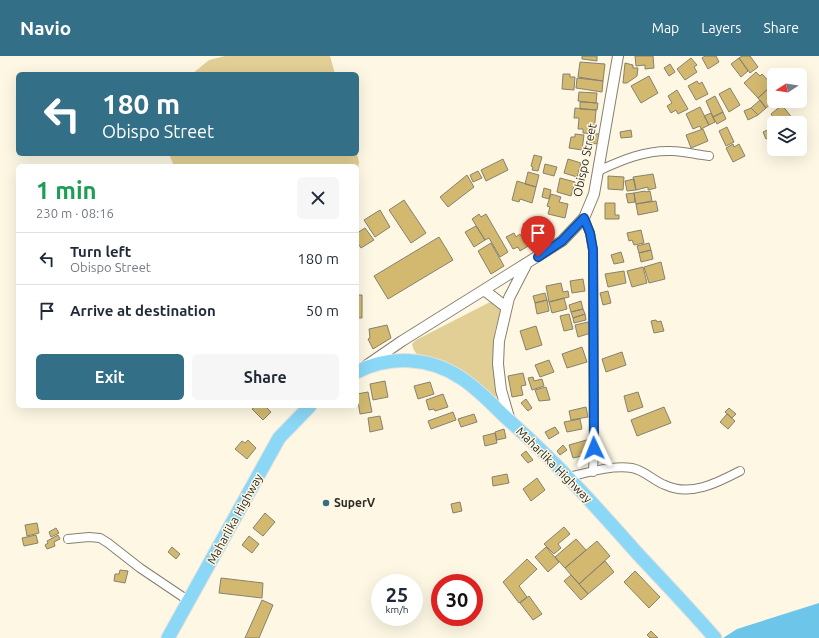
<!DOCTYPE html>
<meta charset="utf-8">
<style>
body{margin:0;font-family:Ubuntu,sans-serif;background:#f6f6f7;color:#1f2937;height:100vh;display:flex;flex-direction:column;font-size:15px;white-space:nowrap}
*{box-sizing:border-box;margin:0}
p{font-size:13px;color:#747a83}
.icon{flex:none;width:22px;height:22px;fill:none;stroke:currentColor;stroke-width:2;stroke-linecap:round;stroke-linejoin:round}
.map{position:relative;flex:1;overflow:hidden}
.panel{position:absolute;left:16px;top:108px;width:343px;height:244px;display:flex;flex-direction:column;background:#fff;border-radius:6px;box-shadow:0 4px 16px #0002}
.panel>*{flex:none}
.top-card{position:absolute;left:16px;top:16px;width:343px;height:84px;border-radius:6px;box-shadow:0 4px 16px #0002;background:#336f87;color:#fff;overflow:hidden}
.needle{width:26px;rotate:258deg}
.buttons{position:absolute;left:767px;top:12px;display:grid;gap:8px}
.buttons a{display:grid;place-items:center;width:40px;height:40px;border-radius:6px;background:#fff;box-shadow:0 4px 16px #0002;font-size:20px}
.speed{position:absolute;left:371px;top:518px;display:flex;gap:8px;font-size:20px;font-weight:700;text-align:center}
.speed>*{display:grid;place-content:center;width:52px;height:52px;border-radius:50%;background:#fff;box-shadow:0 4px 16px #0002;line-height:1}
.speed small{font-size:10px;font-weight:400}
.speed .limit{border:6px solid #d22;background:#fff;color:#111}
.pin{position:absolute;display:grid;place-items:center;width:34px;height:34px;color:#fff;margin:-41px -17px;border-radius:50% 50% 50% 0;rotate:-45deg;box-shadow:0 0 4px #0007}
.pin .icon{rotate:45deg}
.me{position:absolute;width:44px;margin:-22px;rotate:358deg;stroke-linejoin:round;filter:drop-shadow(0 0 3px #0008)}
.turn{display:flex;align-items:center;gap:14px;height:84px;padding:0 20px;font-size:18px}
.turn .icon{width:52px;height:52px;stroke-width:2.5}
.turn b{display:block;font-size:28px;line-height:34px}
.round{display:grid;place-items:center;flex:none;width:42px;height:42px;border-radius:6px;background:#f6f6f7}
.headline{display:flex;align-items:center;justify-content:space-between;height:68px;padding:0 20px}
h1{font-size:24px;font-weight:700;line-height:30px;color:#1e9e55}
.cta{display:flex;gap:8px;margin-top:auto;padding:8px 20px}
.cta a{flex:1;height:46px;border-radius:6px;background:#336f87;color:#fff;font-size:16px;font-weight:700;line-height:46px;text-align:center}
.cta a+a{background:#f6f6f7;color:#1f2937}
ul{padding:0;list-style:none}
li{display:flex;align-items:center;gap:12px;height:52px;padding:0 20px;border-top:1px solid #e0e1e3}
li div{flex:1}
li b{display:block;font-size:15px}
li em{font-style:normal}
header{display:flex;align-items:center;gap:24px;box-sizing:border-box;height:56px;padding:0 20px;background:#336f87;color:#fff}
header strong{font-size:19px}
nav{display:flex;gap:22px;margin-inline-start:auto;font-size:14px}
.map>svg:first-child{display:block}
</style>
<header>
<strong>Navio</strong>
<nav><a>Map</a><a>Layers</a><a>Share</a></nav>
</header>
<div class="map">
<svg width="819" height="582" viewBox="0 0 819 582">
<rect width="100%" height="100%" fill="#fdf7e4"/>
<!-- green -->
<path fill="#e2cf96" d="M225,0H330L335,18H192L209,4Z
M169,98H357L359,106L357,120V110H174Z
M492,245L502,252L495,275L494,299L499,337L498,340L494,341C481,328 467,315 449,308C441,305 427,306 420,301C415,297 413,293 412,288L416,284Z"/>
<!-- water -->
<path fill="#6ec5ea" d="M819,547V582H723L737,573Z"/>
<!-- building -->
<path fill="#d2b96f" stroke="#878170" d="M582,0H597V5L582,3Z
M635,0H653L654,12L645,13V9L636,10Z
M705,0H716L719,6L708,13L702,2Z
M742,0H750L758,11L750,17L739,2Z
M691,2L697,9L694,11L697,16L685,24L677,13Z
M739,2L748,15L741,21L731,8Z
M580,6L605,8L603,25L578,21Z
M625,7L633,9V12H638L637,20L627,27H623Z
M670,8L675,16L669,20L664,12Z
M756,16L760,20L762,18L772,29L758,42L744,27Z
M563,18H570V21H575L574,34L562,33Z
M649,20L658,37L641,47L631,30Z
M577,22L603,25L602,36L576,32Z
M697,25L699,28L702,26L708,38L696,44L688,30Z
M730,32L740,49L729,56L719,38Z
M768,33L774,40V45L766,52L758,42Z
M677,34L688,53L678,58L676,54L671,57L667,50L672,47L668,40Z
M579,36L597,37L596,47L578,45Z
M715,40L723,56L713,61L706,45Z
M760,44L766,52L758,59L751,52Z
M580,46L598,47L597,54L580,53Z
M782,49L793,63L789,67H777L771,58Z
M700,51L709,69L701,73L700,70L693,73L686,58Z
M575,52L596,54L594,78L583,77V73H578L579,62H574Z
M751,52L758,59L748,64L744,55Z
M723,56L726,63L717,68L713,61Z
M711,57L715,66L709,69L704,60Z
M727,71L734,86L726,90L719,75Z
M774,71V88L770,81L766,83L763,76Z
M703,73L708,85L691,92L686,79Z
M631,74L632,81L621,82L620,76Z
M588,77L599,78V88L587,87Z
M575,78L584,79L582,94L569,92L571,81H575Z
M733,88L734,91L739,88L745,100L733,106L726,92Z
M534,99L542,101L538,115L532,114L533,111L531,110Z
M503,103L508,114L486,125L481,114Z
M568,103L581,107L577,121L564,117Z
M545,108L557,111L554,120L543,117Z
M478,115L482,122L473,126L470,119Z
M528,116L539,119L536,131L525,128Z
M653,118L656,132L648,134V131L636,134L633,121Z
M467,119L474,131L448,151L440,141Z
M608,120L624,121L623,134L608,133Z
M560,122L575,126L571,140L557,136Z
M634,123L636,134L627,135L625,125Z
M517,125L536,131L532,147L520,143L519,146L512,144Z
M544,132L551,134L549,143L542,141Z
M645,135L646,136L650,135L652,145L636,148L634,137Z
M634,137L635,146L628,147L626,138Z
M551,138L561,141L559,146L568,148L565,162L548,158L550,151L547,150Z
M404,144L426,177L411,187L389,154Z
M656,145L658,155L638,159L636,148Z
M605,147H615V159H619V163H605Z
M380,154L390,171L375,181L364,164Z
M479,158L481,161L486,158L508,196L500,201L489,182L485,184L472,163Z
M535,162L536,166L545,162L551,176L535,183L532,177L528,179L523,168Z
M476,170L485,184L474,191L465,176Z
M365,172L374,184L361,192L357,186V177Z
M641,174L644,187L634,189L632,184L629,185L627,177Z
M514,177L516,181L520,178L523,183L526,182L530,189L520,195L518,191L513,193L506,181Z
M439,181L453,204L388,243L374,220Z
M491,187L504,210L491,218L478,195Z
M649,187L651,194L639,197L637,190Z
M651,194L653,203L641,206L639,197Z
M621,196L624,206L614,208L611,199Z
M661,206L665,223L649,227L644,211Z
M643,211L647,227L632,231L627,215Z
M624,215L626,227L608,231L605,218Z
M583,223L585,235L572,237L570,225Z
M561,227L563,236L568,235L569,241L549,246L546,230Z
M608,235L611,247L603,249L600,237Z
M545,237L547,244L535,247L533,240Z
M357,239H362V262H357Z
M564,242L567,253L552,257L549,246Z
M547,244L549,255L537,258L535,247Z
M581,245L583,253L571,256L569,249Z
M583,253L585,258L573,262L571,256Z
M569,258L573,273L564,275L560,260Z
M585,258L586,264L574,267L573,262Z
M656,264L657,266L661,265L664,275L654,277L651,265Z
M588,266L591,277L578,281L575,269Z
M387,269L391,282L373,293L368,283L370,282L369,273Z
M536,270L542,289L526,294L520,275Z
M582,291L587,306L567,312L562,298Z
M622,296L626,309L606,316L602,303Z
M549,304L554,316L540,321L535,309Z
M523,317L526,329L521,330L523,339L512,341L508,320Z
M533,321L534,325L542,323L544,330L532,334L528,322Z
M385,325L388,341L373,344L370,328Z
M430,326L434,338L418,343L414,330Z
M546,331L550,344L539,345L535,334Z
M368,336L372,356L360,358L357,338Z
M638,336L643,351L628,356L624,340Z
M443,338L448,351L435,355L434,353L429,354L426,344Z
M526,343L532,352L528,355L521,347Z
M256,350H265L271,356L263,364L252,353Z
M586,351L588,361L571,364L569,355Z
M664,351L671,367L637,380L631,364Z
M729,352L736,358L732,362L725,356Z
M453,356L456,364L431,373L428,365Z
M474,358L477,366L461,371L458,363Z
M727,358L735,365L728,373L720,366Z
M380,360L383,373L370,376L368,362Z
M580,363L582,373L567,376L564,366Z
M555,371L559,377L549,383L545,376Z
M504,373L506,382L497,384L495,376Z
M495,377L497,387L485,390L483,380Z
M590,383L593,392L581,396L582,400L573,402L569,389Z
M248,384L256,392L247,403L235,393L242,385L245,387Z
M563,389L567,394L560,399L557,395Z
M526,395L533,404L528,407L521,399Z
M507,418L509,427L493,430L492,421Z
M537,422L545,434L531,445L523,433Z
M460,446L462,455L453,457L451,448Z
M265,457L275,466L263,480L253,472Z
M37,467L39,477L27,480L25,469Z
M564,471L570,478L558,488L561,492L554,498L544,488Z
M56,472L59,477L51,481L49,476Z
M36,479L38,487L24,490L22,482Z
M58,479L60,483L54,486L55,490L47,493L45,489L48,487L47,485Z
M249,480L259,488L252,497L242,489Z
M576,483L586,494L565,512L555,501Z
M597,485L610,500L579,528L565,512Z
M172,491L180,498L176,503L168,496Z
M546,491L559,506L548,516L535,501Z
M527,503L537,513L519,530L527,541L519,547L503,526Z
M605,505L614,516L588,538L579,528Z
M120,514L128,515L125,527L114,525L115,518H119Z
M635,515L660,541L649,552L624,526Z
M571,519L588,538L581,544L564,525Z
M221,522L263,527L262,542L219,537Z
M529,540L542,558L533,564L520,547Z
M262,544L273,549L259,582H245Z
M651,575L658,582H650L647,579Z"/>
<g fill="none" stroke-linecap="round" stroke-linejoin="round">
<defs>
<path id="minor" d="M598,115C622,104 645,94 672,95C684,95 697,99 709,100
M584,162L590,177L593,194L594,392L593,416
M569,421C589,416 612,409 632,412C644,414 654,425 665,429C690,441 717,427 740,415
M68,483L89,481L100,482L108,487L140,512L189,545"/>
<path id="tertiary" d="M484,234L506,251
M367,309L402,285L562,185L584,162L594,138L618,0
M510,365L501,334L498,308L499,285L509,242L526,209"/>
<path id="trunk" d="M357,316C389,299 430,301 461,322C480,334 496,353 513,368C558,408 597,452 637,497C663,525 690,553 715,582
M168,582L279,382L310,350"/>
</defs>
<!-- minor casing -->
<use href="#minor" stroke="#86806f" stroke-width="10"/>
<!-- tertiary casing -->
<use href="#tertiary" stroke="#86806f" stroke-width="12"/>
<!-- trunk casing -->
<use href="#trunk" stroke="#e1e1e0" stroke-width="15"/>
<!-- minor -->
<use href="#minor" stroke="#fff" stroke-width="8"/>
<!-- tertiary -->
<use href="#tertiary" stroke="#fff" stroke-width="10"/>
<!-- trunk -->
<use href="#trunk" stroke="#8bd7f6" stroke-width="13"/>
</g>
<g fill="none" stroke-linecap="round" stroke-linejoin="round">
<defs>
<path id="route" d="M538,201L562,185L584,162L590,177L593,194L594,392"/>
</defs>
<!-- route casing -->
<use href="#route" stroke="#114b97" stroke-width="10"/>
<!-- route -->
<use href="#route" stroke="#1a73e8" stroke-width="7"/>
</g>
<!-- markers -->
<circle fill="#336f87" stroke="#fdf7e4" stroke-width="1.5" cx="326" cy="447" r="4"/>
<g text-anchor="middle" stroke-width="3" stroke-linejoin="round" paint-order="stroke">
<!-- street labels -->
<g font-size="12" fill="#2c2a23" stroke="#fdf7e4">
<text transform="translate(585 104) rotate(-78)" y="4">Obispo Street</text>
<text transform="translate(554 409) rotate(45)" y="4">Maharlika Highway</text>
<text transform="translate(235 463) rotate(-61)" y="4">Maharlika Highway</text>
</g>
<!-- poi labels -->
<g font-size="12" font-weight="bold" fill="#2c2a23" stroke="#fdf7e4" text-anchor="start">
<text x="334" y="451">SuperV</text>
</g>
</g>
</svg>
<div class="buttons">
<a><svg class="needle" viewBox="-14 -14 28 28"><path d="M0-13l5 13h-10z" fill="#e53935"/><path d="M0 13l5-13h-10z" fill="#747a83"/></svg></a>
<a><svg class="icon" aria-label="layers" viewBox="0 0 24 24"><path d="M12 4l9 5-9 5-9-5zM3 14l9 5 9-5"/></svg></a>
</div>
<div class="speed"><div>25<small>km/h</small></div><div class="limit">30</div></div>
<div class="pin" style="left:538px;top:201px;background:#d93025"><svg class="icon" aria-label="arrive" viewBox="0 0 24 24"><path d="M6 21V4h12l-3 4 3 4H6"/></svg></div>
<svg class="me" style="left:594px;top:392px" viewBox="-20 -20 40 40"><path d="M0-17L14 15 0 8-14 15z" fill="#1a73e8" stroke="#fff" stroke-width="4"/></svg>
<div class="top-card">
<div class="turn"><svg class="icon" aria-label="left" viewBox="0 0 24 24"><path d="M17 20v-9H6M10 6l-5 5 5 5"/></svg><div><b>180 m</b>Obispo Street</div></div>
</div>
<section class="panel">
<div class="headline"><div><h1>1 min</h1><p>230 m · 08:16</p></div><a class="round"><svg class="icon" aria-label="close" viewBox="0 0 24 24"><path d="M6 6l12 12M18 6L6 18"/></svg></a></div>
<ul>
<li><svg class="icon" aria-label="left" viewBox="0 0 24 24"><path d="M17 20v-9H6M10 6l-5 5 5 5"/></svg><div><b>Turn left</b><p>Obispo Street</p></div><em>180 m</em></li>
<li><svg class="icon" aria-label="arrive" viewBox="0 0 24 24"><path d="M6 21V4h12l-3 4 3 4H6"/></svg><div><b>Arrive at destination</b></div><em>50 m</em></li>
</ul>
<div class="cta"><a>Exit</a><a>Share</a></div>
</section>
</div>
